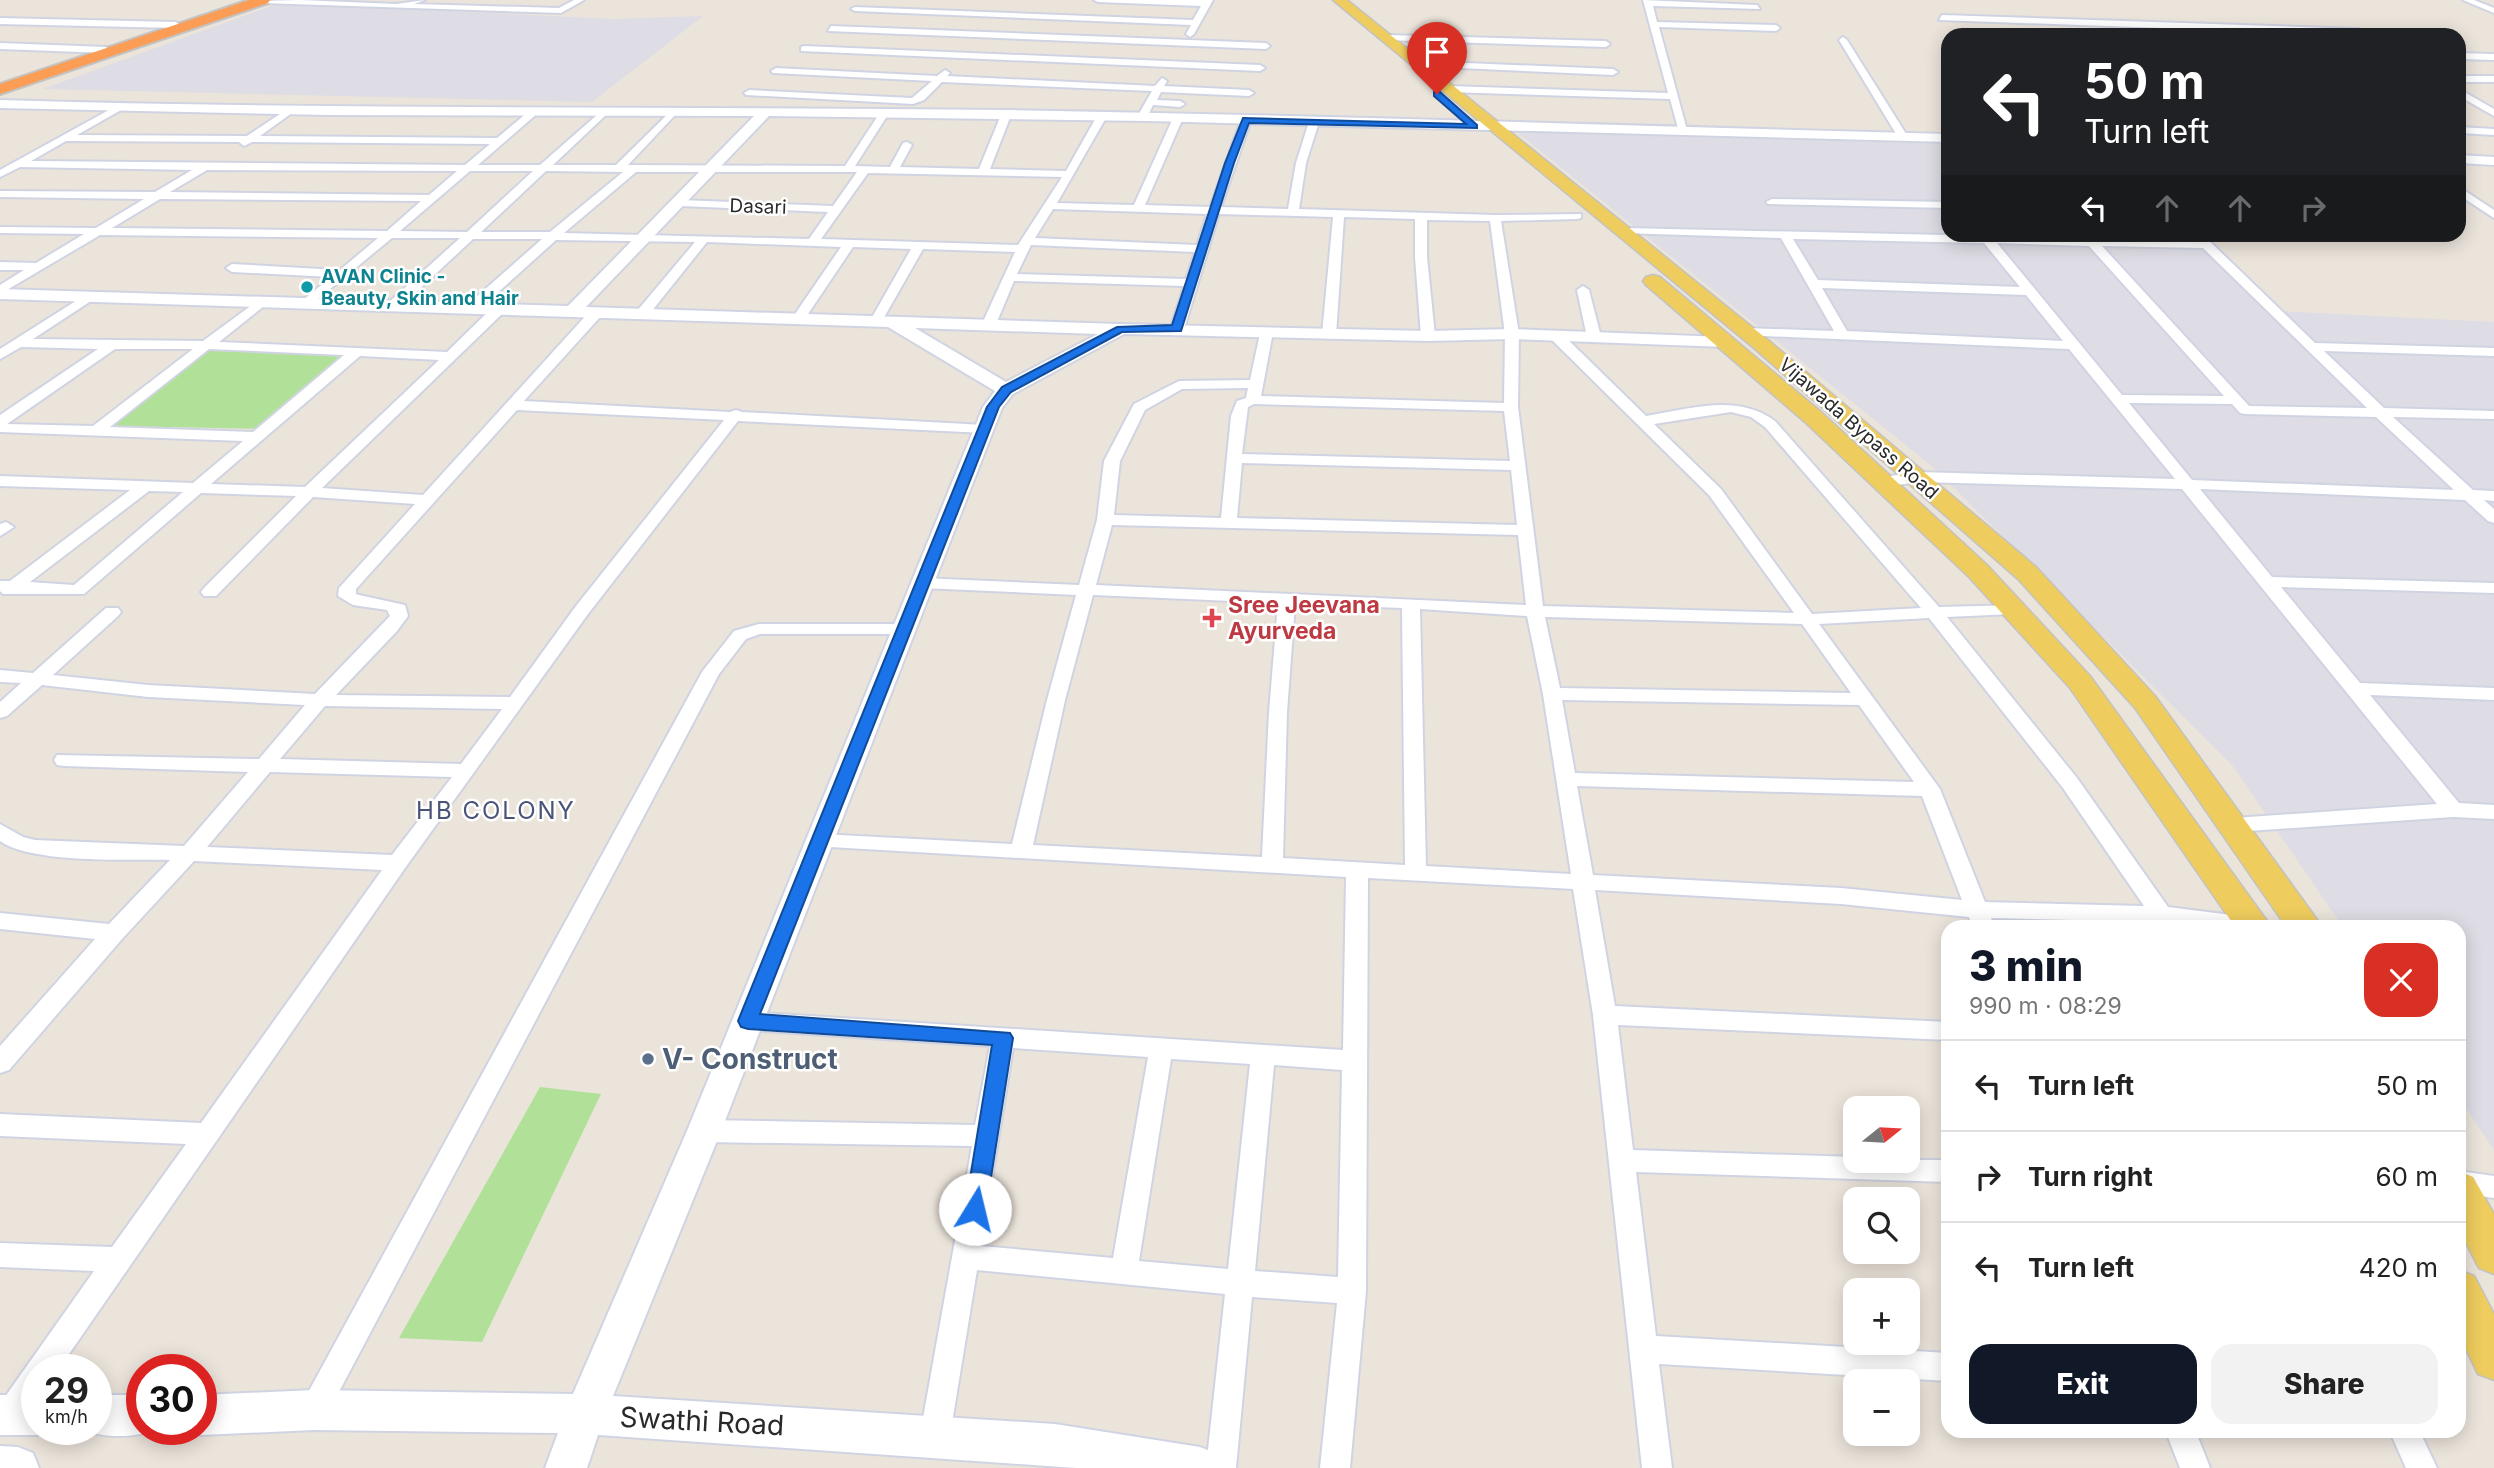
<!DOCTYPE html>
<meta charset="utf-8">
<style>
body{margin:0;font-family:Inter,sans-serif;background:#f2f2f2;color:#222;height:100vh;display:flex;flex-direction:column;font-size:26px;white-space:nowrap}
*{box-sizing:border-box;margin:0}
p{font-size:23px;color:#767676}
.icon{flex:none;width:38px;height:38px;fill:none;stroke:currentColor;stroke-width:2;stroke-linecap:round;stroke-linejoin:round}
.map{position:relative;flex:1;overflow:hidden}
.panel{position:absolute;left:1941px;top:920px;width:525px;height:518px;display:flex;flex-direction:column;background:#fff;border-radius:21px;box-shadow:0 4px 18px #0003}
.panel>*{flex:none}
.banner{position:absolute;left:1941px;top:28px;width:525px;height:214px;border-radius:21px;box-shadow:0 4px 18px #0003;background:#202124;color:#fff;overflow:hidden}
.needle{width:46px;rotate:72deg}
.tools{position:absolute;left:1843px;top:1096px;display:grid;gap:14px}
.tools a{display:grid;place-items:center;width:77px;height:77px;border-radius:14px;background:#fff;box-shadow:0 4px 18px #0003;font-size:35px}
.speed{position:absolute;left:21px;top:1354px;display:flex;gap:14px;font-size:35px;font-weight:700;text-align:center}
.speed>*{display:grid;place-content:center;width:91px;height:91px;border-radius:50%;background:#fff;box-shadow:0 4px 18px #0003;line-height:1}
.speed small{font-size:18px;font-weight:400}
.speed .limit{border:10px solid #d22;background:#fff;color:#111}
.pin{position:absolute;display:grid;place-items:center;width:60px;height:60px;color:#fff;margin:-72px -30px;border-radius:50% 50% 50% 0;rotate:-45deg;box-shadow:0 0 7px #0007}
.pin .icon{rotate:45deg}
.me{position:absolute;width:77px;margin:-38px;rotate:9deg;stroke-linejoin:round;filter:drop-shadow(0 0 5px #0008)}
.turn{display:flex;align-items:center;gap:24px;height:147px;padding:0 28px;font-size:32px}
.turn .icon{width:91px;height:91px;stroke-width:2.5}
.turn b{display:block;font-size:49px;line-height:60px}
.lanes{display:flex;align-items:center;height:66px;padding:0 28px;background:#0003;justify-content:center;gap:35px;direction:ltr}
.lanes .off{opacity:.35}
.round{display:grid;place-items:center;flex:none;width:74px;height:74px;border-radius:21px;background:#f2f2f2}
.summary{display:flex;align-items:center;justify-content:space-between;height:119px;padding:0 28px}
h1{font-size:42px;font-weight:800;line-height:52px;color:#111827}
.primary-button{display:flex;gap:14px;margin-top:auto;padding:14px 28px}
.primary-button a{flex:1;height:80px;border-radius:21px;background:#111827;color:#fff;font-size:28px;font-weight:800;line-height:80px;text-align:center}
.primary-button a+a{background:#f2f2f2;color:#222}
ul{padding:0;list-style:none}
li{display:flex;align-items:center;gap:21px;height:91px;padding:0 28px;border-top:2px solid #e0e0e0}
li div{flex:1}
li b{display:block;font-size:26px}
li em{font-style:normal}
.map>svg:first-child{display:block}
</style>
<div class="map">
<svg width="2494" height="1468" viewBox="0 0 2494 1468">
<rect width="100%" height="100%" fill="#ebe4db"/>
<!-- industrial -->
<path fill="#dedce4" d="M279,3L612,19L703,16L592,102L43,89Z
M1517,132L1948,144V234L2191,235L2276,311L2494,322V1150L2459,1098V928L2343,927L2232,765L1934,468Z"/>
<!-- green -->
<path fill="#b1e198" d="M211,348L348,356L263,429L111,426Z
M540,1087L601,1094L482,1342L399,1338Z"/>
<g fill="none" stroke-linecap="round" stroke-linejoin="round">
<defs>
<path id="street" d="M300,0L396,4L425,0L414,4L559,8L574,0H584L561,13L261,3L257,1Z
M1094,0H1213L1194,34L1190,37L1186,34L1191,25L855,11L851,9L855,7L1193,20L1201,6L1098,2Z
M1643,0L1757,5L1760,9L1653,6L1657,22L1776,25L1780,28L1776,31L1659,27L1688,134L1679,132L1670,99L1448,92L1443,89L1448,86L1668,93Z
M2463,0H2474L2494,8V13Z
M1942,15L2359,29L2363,32L2359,35L1939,20Z
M0,18L176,22L180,25L176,28L0,24Z
M831,26L1266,43L1270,46L1266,49L828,31Z
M1387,35L1606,41L1610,44L1606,47L1384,40Z
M1843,37L1847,40L1908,137L1907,139L1898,137L1839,40Z
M0,43L106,47L110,50L106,53L0,49Z
M804,46L1260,65L1265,68L1260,71L801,51V47Z
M2459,53L2494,54V60L2459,59Z
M1418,61L1613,69L1618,72L1613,75L1415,66V62Z
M776,68L937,76L945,70L950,73L947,76L1155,86L1162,78L1167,81L1164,86L1249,90L1254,93L1249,96L1161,92L1157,100L1180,101L1185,104L1180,107L1153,105L1146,119L1142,120L1137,117L1152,91L942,82L924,100L913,104L746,95L744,93L749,90L912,98L932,81L773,73L771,71Z
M2459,76H2494V82H2459Z
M2459,89L2494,109V116L2459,96Z
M118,105L121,106V110L77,135L247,136L289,108L292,109V113L260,136L497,138L533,108H539V112L478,165H540L605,108L610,111L608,113L553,165H616L673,109L676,110V114L628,165L845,166L881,111L884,110L889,113L855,166L890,167L903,143L907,142L912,145L900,167L979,169L1001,115L1006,112L1011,115L990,169L1066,171L1097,116L1102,113L1107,116L1057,203L1134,205L1173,118L1178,115L1183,118L1145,205L1210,207L1241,120L1246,117L1251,120L1221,207L1288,209L1296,163L1309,122L1314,119L1319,122L1306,163L1299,209L1495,215L1581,214V218L1577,219L1501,221L1519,334L1518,407L1543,606L1794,613L1709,495L1551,339V333H1561L1646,416C1690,409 1736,393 1775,421L1939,607L2019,605L2022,609L2013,614L1947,617L2077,778L2168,907L2255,918L2263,920L2266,926L2204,928L2175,924L2164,928L2156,922L1991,918L1995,928H1973L1969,917L1841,904L1595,890L1615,1006L1948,1022V1040L1618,1025L1633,1150L1855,1157V1160H1948V1182L1636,1172L1656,1336L1948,1353V1381L1659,1364L1672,1468H1642L1593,1015L1573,889L1368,878L1366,1291L1350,1468H1320L1337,1303L1252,1297L1236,1468H1206L1225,1294L977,1270L950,1435L946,1446L935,1450L924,1446L920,1435L972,1146L704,1142L695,1139L691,1131L695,1123L704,1120L975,1125L990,1046L748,1030L740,1028L736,1021L740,1014L748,1012L1343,1050L1346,877L813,846L810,841L813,836L820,834L1012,844L1047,700L1076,595L922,588L914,583L922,578L1079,585L1097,520L1104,461L1134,404L1179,381L1250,380L1261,329H1271L1273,332L1261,396L1504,403L1505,334L1490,221L1427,220V257L1435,336L1428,340L1421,336L1415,257V219L1344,217L1336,335L1329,339L1322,335L1333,217L1219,214L1184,329L1177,333L1170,329L1184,286L1014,281L996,324L994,327H984L982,324L1015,252L923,249L882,321L876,325L870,321L911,249L853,247L804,320L799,321L793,317L841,247L707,242L647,317H637V311L695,242L556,240L475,313H465V307L542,239H473L397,310L392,311L386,307L387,304L460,238H392L307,308L301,304L302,301L331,277L232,272L226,268L232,264L340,270L378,238L100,235L0,294V285L24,270H0V262L36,263L84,234L0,233V227L96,228L144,199L0,197V191L155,192L192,170L20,167L0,177V170ZM66,141L239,142L244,146L252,142L490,144L465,165L31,161ZM207,170L457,171L429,195L170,192ZM470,171H533L467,232L400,231ZM546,171L623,172L550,232H481ZM636,172H857L833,206L680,200L674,203L680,206L828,212L809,239L564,233ZM868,173L1062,177L1018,245L821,239ZM160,199L421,201L387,231L112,228ZM1053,209L1207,214L1197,245L1035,238ZM1031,245L1195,252L1186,279L1017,274ZM1248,388L1246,398L1237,401L1231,416L1221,518L1114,515L1120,461L1145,410L1182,389ZM1254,404L1504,411L1510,461L1242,454L1248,407ZM1731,412L1751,417L1765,427L1921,608L1812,614L1721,489L1654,424ZM1242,463L1511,470L1517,525L1237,518ZM1112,525L1518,535L1526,605L1096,585ZM1093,595L1278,603L1269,712L1262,857L1033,845L1065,700ZM1295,604L1402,608L1405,865L1283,858L1287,712ZM1420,609L1527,616L1543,694L1571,874L1426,866ZM1545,617L1802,624L1851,693L1560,688ZM1929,618L2063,788L2144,906L1985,902L1940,789L1819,624ZM1562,700L1859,705L1914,782L1575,773ZM1577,786L1922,796L1962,900L1841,888L1593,875ZM1013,1048L1148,1057L1113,1258L981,1246ZM1171,1059L1250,1064L1228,1269L1139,1261ZM1274,1065L1342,1070L1338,1277L1255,1271Z
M2459,127L2494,129V135L2459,133Z
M2459,187L2494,210V218L2459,195Z
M1772,199L1948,202V208L1768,204L1766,202Z
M1626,228L2082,238L2088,234L2095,239L2196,241L2192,237L2194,235L2202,234L2315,343L2494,348V356L2324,351L2384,408L2494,411V419L2393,417L2473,490L2494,491V501L2484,500L2494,509V523L2488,521L2465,500L2200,489L2272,577L2494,583V593L2281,587L2360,683L2494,688V700L2370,695L2459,803L2494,805V819L2453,817L2234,832L2227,830L2224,825L2227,820L2234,818L2437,804L2182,489L1918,482L1883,487L1875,482L1883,477L1918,472L2175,479L2069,349L1741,335V329L1746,328L1834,331L1781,238L1622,233L1620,231ZM1793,239L1984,243L2020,287L1818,280ZM1997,243L2089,246L2224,396L2122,395ZM2102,246L2203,248L2367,408L2249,406ZM1822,288L2026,295L2063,341L1847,331ZM2129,403L2232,404L2240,413L2245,414L2376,417L2454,490L2192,480Z
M1583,286L1589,290L1601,337L1594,341L1587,337L1577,290Z
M90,292L94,293V299L33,339L203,341L260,299L266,303L264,306L219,342L447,352L493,307H503V313L322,488L423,495L591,310H601V316L524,401L730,412L736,410L742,412L985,425L992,429L985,433L738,421L588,614L405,868L58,1370H37C37,1395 37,1419 10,1430L0,1426V1404L94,1271L0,1267V1243L112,1247L186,1144L0,1136V1114L201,1123L382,870L194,861L122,939L9,1070L0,1073V1046L95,939L0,929V913L109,924L170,860C129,859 32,864 0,841V824L23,837L35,840L184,846L248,772L64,766L57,765L54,760L57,755L259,759L305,705L148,697L42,685L7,716L0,718V702L21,683L0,682V670L33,673L106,608H118L121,612L118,616L53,675L148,685L315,694L390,616L387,610L353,605L338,596L339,588L415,504L313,497L216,596H204L201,592L204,588L296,496L201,493L84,594H3L0,591V581H10L130,490L0,486V476L193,483L243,441L0,432V415L98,349L21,347L0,359V349ZM115,349H193L93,426L7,424ZM209,349L344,355L253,432L110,427ZM360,356L439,360L305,487L211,484ZM517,410L724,420L576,606L510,697L336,695L397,631L408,616L405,605L359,595L356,594V589ZM149,491L183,492L74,585L30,582ZM325,706L502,709L461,764L280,759ZM270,772L452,777L392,855L207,847Z
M6,522L14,527L0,536V524Z
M759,624H904L913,629L904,634H760L746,639L719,674L324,1420L314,1425L304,1420L299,1410L304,1400L702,672L734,631Z
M2459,1171L2494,1176V1198L2459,1193Z
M2166,1432H2196L2210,1468H2180Z
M2390,1432H2420L2437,1468H2406Z"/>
<path id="secondary" d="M0,100C336,110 672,106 1008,110C1321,115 1635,126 1948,134V142L1148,121L769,116L586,307L1120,324L1428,331L1512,329L1725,337L1734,342L1725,347L1512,339L1428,341L1124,334L1013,394L1002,408L721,1131L613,1396L1055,1424L1200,1447L1215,1453L1221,1468H1076L598,1435L587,1468H545L558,1433L314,1430L201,1435L188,1430H201V1395L314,1390L573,1394L687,1131L983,407L995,391L888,327L0,299V289L568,306L754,116L330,115L0,108ZM915,328L1098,334L1006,382Z
M2459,155L2494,157V165L2459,163Z
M0,1395H37V1430H50L37,1435H0Z
M96,1395H142V1430H155C134,1438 104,1438 83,1430H96Z
M0,1446L18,1447L33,1453L39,1468H0Z"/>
<path id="primary" d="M1333,0H1347L1768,340L2036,567L2155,696L2323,928H2287L2135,708L2018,579L1754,348Z
M1653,275L1660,277L1821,412L1987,565L2090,676L2272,928H2236L2070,688L1969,577L1805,422L1646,285L1643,281L1646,277Z
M2459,1171L2473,1177L2494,1214V1274L2479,1268L2459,1229Z
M2459,1270L2474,1276L2494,1314V1380L2478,1374L2459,1334Z"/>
<path id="highway" d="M249,0H270L268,3L0,94V84Z"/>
</defs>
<!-- street casing -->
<use href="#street" stroke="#d0d4e2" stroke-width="4"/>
<!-- secondary casing -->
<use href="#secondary" stroke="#d0d4e2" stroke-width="4"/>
<!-- primary casing -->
<use href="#primary" stroke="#c3c3c3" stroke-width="3"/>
<!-- highway casing -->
<use href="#highway" stroke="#c3c3c3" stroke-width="4"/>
<!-- street -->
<use href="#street" fill="#fff" fill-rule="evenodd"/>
<!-- secondary -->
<use href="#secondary" fill="#fff" fill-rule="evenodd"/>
<!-- primary -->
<use href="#primary" fill="#eecc5d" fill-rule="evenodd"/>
<!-- highway -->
<use href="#highway" fill="#fc9d56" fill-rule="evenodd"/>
</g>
<!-- route -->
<path fill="#1a73e8" stroke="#114b97" stroke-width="2" d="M1434,92H1440L1477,125V128L1249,123L1234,163L1181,331L1122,332L1011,392L999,407L760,1014L1010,1033L1013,1038L986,1209L983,1216L975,1218L968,1216L965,1209L992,1045L748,1029L741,1027L738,1021L987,407L1002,387L1117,327L1172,325L1225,163L1243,118L1466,124L1434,96Z"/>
<!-- markers -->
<circle fill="#0f9aa8" stroke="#fff" stroke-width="2.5" cx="307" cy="287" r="7"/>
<path fill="#e0444e" stroke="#fff" stroke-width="2.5" d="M1208.5 607.5h7v7h7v7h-7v7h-7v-7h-7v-7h7z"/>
<circle fill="#5c6f8a" stroke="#fff" stroke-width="2.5" cx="648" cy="1059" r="7"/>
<g text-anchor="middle" stroke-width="5" stroke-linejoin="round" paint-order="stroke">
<!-- far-street labels -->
<g font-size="19" fill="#292929" stroke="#fff">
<text transform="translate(758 206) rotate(2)" y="7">Dasari</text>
<text transform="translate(1859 428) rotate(41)" y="7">Vijawada Bypass Road</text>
</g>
<!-- far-culture labels -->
<g font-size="19" font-weight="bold" fill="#0d838f" stroke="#fff" text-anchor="start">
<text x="321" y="283">AVAN Clinic -<tspan x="321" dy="22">Beauty, Skin and Hair</tspan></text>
</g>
<!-- health labels -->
<g font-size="23" font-weight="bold" fill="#be3a42" stroke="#fff" text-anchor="start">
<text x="1228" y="613">Sree Jeevana<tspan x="1228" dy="26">Ayurveda</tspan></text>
</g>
<!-- neighbourhood labels -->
<g font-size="24" letter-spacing="2" fill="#4a5379" stroke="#fff">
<text x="496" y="819">HB COLONY</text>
</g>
<!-- near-service labels -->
<g font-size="28" font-weight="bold" fill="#4e5e75" stroke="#fff" text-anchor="start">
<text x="662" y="1069">V- Construct</text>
</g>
<!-- near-street labels -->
<g font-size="28" fill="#292929" stroke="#fff">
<text transform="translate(702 1421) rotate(3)" y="10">Swathi Road</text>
</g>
</g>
</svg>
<div class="tools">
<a><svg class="needle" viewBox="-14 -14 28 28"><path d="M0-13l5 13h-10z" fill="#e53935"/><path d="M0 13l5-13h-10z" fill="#767676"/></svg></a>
<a><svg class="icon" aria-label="search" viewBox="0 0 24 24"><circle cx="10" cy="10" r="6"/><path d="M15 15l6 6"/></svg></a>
<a>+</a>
<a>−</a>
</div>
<div class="speed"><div>29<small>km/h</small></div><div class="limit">30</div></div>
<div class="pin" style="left:1437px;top:94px;background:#d93025"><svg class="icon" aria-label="arrive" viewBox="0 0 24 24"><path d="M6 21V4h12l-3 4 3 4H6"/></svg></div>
<svg class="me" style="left:975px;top:1209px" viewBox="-20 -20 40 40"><circle r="19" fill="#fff"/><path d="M0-13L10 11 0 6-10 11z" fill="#1a73e8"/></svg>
<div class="banner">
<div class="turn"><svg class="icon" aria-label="left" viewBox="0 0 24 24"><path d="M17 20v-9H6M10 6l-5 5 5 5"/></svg><div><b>50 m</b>Turn left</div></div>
<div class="lanes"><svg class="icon" aria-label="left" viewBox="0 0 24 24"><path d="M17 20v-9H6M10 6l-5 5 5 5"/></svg><svg class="icon off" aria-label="ahead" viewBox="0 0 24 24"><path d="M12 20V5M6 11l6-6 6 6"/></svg><svg class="icon off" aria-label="ahead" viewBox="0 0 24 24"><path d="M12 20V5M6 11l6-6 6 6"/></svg><svg class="icon off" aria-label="right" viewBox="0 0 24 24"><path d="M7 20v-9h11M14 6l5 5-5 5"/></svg></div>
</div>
<section class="panel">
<div class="summary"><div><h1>3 min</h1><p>990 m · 08:29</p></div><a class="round" style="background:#d93025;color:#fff"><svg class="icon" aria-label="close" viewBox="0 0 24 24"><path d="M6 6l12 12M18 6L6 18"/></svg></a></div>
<ul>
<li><svg class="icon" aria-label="left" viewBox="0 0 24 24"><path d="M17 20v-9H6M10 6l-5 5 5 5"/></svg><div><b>Turn left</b></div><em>50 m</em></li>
<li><svg class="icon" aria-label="right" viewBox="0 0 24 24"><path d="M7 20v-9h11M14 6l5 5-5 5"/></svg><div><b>Turn right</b></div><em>60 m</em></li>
<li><svg class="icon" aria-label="left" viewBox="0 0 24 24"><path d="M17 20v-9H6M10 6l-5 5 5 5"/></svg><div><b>Turn left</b></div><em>420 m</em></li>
</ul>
<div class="primary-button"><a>Exit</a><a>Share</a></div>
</section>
</div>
